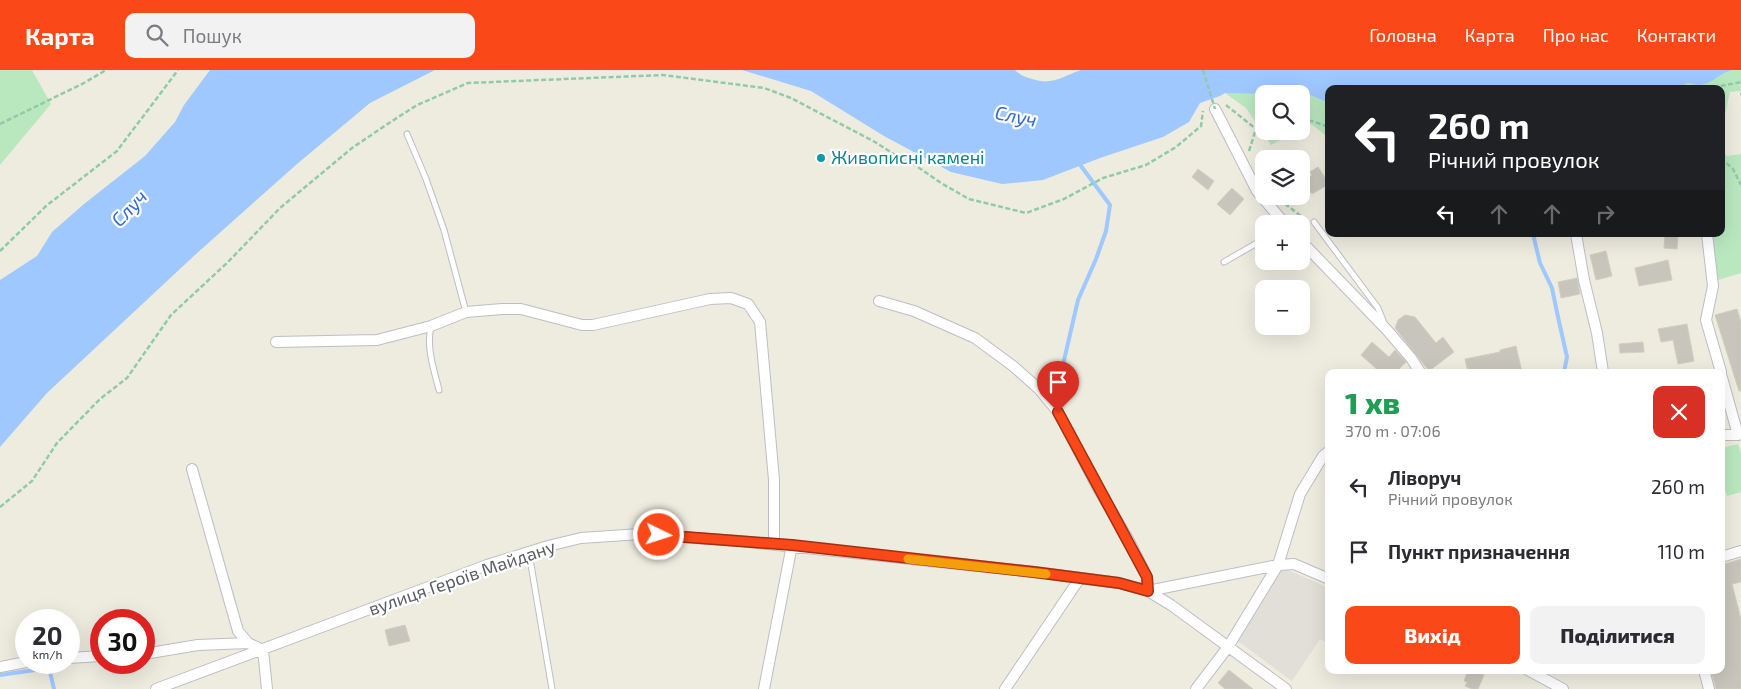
<!DOCTYPE html>
<html lang="uk">
<meta charset="utf-8">
<style>
body{margin:0;font-family:"Exo 2",sans-serif;background:#f2f2f3;color:#2b2b33;height:100vh;display:flex;flex-direction:column;font-size:19px;white-space:nowrap}
*{box-sizing:border-box;margin:0}
p{font-size:16px;color:#7c7c81}
.icon{flex:none;width:28px;height:28px;fill:none;stroke:currentColor;stroke-width:2;stroke-linecap:round;stroke-linejoin:round}
.map{position:relative;flex:1;overflow:hidden}
.side{position:absolute;left:1325px;top:299px;width:400px;height:305px;display:flex;flex-direction:column;background:#fff;border-radius:10px;box-shadow:0 5px 20px #0002}
.side>*{flex:none}
.top-card{position:absolute;left:1325px;top:15px;width:400px;height:152px;border-radius:10px;box-shadow:0 5px 20px #0002;background:#202124;color:#fff;overflow:hidden}
.tools{position:absolute;left:1255px;top:15px;display:grid;gap:10px}
.tools a{display:grid;place-items:center;width:55px;height:55px;border-radius:10px;background:#fff;box-shadow:0 5px 20px #0002;font-size:25px}
.speed{position:absolute;left:15px;top:539px;display:flex;gap:10px;font-size:25px;font-weight:700;text-align:center}
.speed>*{display:grid;place-content:center;width:65px;height:65px;border-radius:50%;background:#fff;box-shadow:0 5px 20px #0002;line-height:1}
.speed small{font-size:12px;font-weight:400}
.speed .limit{border:8px solid #d22;background:#fff;color:#111}
.pin{position:absolute;display:grid;place-items:center;width:42px;height:42px;color:#fff;margin:-51px -21px;border-radius:50% 50% 50% 0;rotate:-45deg;box-shadow:0 0 5px #0007}
.pin .icon{rotate:45deg}
.me{position:absolute;width:55px;margin:-28px;rotate:94deg;stroke-linejoin:round;filter:drop-shadow(0 0 4px #0008)}
.turn{display:flex;align-items:center;gap:18px;height:105px;padding:0 20px;font-size:22px}
.turn .icon{width:65px;height:65px;stroke-width:2.5}
.turn b{display:block;font-size:35px;line-height:42px}
.lanes{display:flex;align-items:center;height:48px;padding:0 20px;background:#0003;justify-content:center;gap:25px;direction:ltr}
.lanes .off{opacity:.35}
.round{display:grid;place-items:center;flex:none;width:52px;height:52px;border-radius:10px;background:#f2f2f3}
.headline{display:flex;align-items:center;justify-content:space-between;height:85px;padding:0 20px}
h1{font-size:30px;font-weight:800;line-height:38px;color:#1e9e55}
.button{display:flex;gap:10px;margin-top:auto;padding:10px 20px}
.button a{flex:1;height:58px;border-radius:10px;background:#fb4818;color:#fff;font-size:20px;font-weight:800;line-height:58px;text-align:center}
.button a+a{background:#f2f2f3;color:#2b2b33}
ul{padding:0;list-style:none}
li{display:flex;align-items:center;gap:15px;height:65px;padding:0 20px}
li div{flex:1}
li b{display:block;font-size:19px}
li em{font-style:normal}
header{display:flex;align-items:center;gap:30px;box-sizing:border-box;height:70px;padding:0 25px;background:#fb4818;color:#fff}
header strong{font-size:24px}
nav{display:flex;gap:28px;margin-inline-start:auto;font-size:18px}
.search{width:350px;height:45px;background:#f2f2f3;display:flex;align-items:center;gap:12px;box-sizing:border-box;padding:0 18px;border-radius:10px;color:#7c7c81;font-size:19px}
.map>svg:first-child{display:block}
</style>
<header>
<strong>Карта</strong>
<div class="search"><svg class="icon" aria-label="search" viewBox="0 0 24 24"><circle cx="10" cy="10" r="6"/><path d="M15 15l6 6"/></svg>Пошук</div>
<nav><a>Головна</a><a>Карта</a><a>Про нас</a><a>Контакти</a></nav>
</header>
<div class="map">
<svg width="1741" height="619" viewBox="0 0 1741 619">
<rect width="100%" height="100%" fill="#eeecdf"/>
<!-- industrial -->
<path fill="#e1dfd7" d="M1283,498L1329,518V574L1320,569L1292,611L1238,571Z"/>
<!-- green -->
<path fill="#b9e8bf" d="M0,0H32L51,34L0,95Z
M1732,0H1741V21L1730,22L1721,62V19H1676L1688,13C1708,20 1714,6 1732,0Z
M1243,22L1297,24H1264V61H1297L1271,75L1246,38L1225,23Z
M1301,24L1310,25L1329,33V68L1311,54L1301,59Z
M1721,80L1727,86L1741,84V203L1718,210L1712,164H1721V147L1725,146L1723,124H1721Z
M1738,374L1741,383V422L1727,426L1721,407V378Z"/>
<!-- water -->
<path fill="#9ec8ff" d="M210,0H435L370,33L297,94L196,184L47,323L0,377V210L37,186L52,162L84,134L145,86L175,52L184,35Z
M742,0H1015C1020,5 1025,7 1032,9C1052,16 1063,6 1081,0H1732C1714,6 1709,20 1688,13L1676,19H1329V33L1310,25L1225,23L1220,26L1200,33L1189,52L1163,67L1100,88L1043,110L1002,114L951,102L884,66L811,21Z"/>
<g fill="none" stroke-linecap="round" stroke-linejoin="round">
<!-- stream -->
<path stroke="#9ec8ff" stroke-width="4" d="M1533,164L1540,193L1552,218L1558,247L1567,287L1564,302
M1062,299L1078,230L1096,189L1106,161L1110,135L1078,92
M0,605L49,598L54,619"/>
</g>
<!-- building -->
<path fill="#c8c6bc" stroke="#d3cfbd" d="M1318,97L1329,114L1312,124L1303,111L1312,105L1310,102Z
M1198,99L1214,111L1208,120L1192,107Z
M1232,118L1244,129L1230,145L1217,134Z
M1665,165L1678,166L1677,179L1664,178Z
M1606,181L1612,206L1596,210L1590,185Z
M1668,190L1672,210L1639,216L1635,198Z
M1577,208L1580,224L1561,228L1558,212Z
M1737,239L1741,252V321H1739L1715,245Z
M1405,245L1415,247L1436,273L1443,267L1454,282L1429,301L1395,258L1398,250Z
M1687,254L1694,291L1678,294L1673,270L1661,272L1658,259Z
M1372,272L1389,287L1395,280L1406,292L1396,302H1380L1361,285Z
M1643,272L1644,282L1620,283L1619,274Z
M1516,276L1522,302H1468L1465,289L1500,282V280Z
M1741,489V512L1732,514L1741,549V619H1716L1711,600H1721V495Z
M405,555L410,571L389,576L385,560Z
M1229,600L1253,619H1225L1218,613Z
M1468,600L1484,605L1478,619H1472L1465,616L1467,612L1464,611Z"/>
<g fill="none" stroke-linecap="round" stroke-linejoin="round">
<defs>
<path id="service" d="M407,64L426,109L444,160L466,242
M1314,152L1378,238L1384,253
M1224,192L1264,169
M431,257C426,277 434,300 439,320
M529,483L552,619"/>
<path id="minor" d="M1215,39L1257,121L1285,154
M1576,164L1584,210L1597,263L1603,302
M1707,164L1713,216L1706,250L1721,302
M1301,171L1387,260L1411,288L1420,302
M879,231L914,241L975,268L1013,296L1039,319L1058,342L1099,420L1128,469L1147,507L1148,521L1278,495L1294,494L1329,509
M276,272L377,270L431,256L466,242L502,239H521L582,255H593L710,229L731,228L748,234L760,252L774,410V474
M1721,304L1738,365H1721
M192,399L238,561L248,573L263,580L267,619
M1721,487L1741,481
M144,584L198,575L248,573
M69,588L101,586
M0,597L26,592
M1528,600L1563,619
M1704,600L1709,619
M156,619L487,495L548,476L581,468L640,464L739,471L1034,502L1119,513L1148,521L1171,535L1286,619
M764,619L792,475
M1005,619L1080,508
M1196,619L1228,577L1278,495L1300,424L1323,386L1329,381"/>
</defs>
<!-- service casing -->
<use href="#service" stroke="#bdbec5" stroke-width="7"/>
<!-- minor casing -->
<use href="#minor" stroke="#bdbec5" stroke-width="12"/>
<!-- path -->
<path stroke="#91caa9" stroke-width="2.5" stroke-dasharray="5 2.5" stroke-linecap="butt" d="M1706,19L1741,12
M1740,24H1741
M1226,35L1256,59
M1301,51H1312L1329,57
M0,54L84,13L106,0
M1256,59L1264,57
M1249,81L1256,59
M1721,88L1733,99L1741,115
M1279,129L1306,150
M0,181L46,136L117,81L178,0
M0,437L32,411L57,373L100,329L127,308L171,245L228,192L280,138L352,78L386,55L417,35L468,13L663,5L764,18L791,28L875,72L903,90L915,95L941,113L969,129L1026,143L1064,129L1103,108L1146,95L1176,77L1201,56L1203,41"/>
<!-- service -->
<use href="#service" stroke="#fff" stroke-width="5"/>
<!-- minor -->
<use href="#minor" stroke="#fff" stroke-width="10"/>
<!-- path-bridge -->
<path stroke="#91caa9" stroke-width="2.5" stroke-dasharray="5 2.5" stroke-linecap="butt" d="M1203,0L1215,39"/>
</g>
<g fill="none" stroke-linecap="round" stroke-linejoin="round">
<defs>
<path id="route" d="M659,465L792,475L1034,502L1119,513L1148,521L1147,507L1058,342"/>
</defs>
<!-- route casing -->
<use href="#route" stroke="#a32f10" stroke-width="12"/>
<!-- route -->
<use href="#route" stroke="#fb4818" stroke-width="9"/>
<!-- slow -->
<path stroke="#f59e0b" stroke-width="9" d="M908,489L1046,504"/>
</g>
<!-- markers -->
<circle fill="#0f9aa8" stroke="#fff" stroke-width="2" cx="821" cy="88" r="5"/>
<g text-anchor="middle" stroke-width="4.5" stroke-linejoin="round" paint-order="stroke">
<!-- culture labels -->
<g font-size="18" fill="#0d838f" stroke="#fff" text-anchor="start">
<text x="831" y="94">Живописні камені</text>
</g>
<!-- street labels -->
<g font-size="18" fill="#585c63" stroke="#fff">
<text transform="translate(462 508) rotate(-19)" y="6">вулиця Героїв Майдану</text>
</g>
<!-- water labels -->
<g font-size="19" font-style="italic" fill="#356bce" stroke="#fff">
<text transform="translate(1016 46) rotate(11)" y="7">Случ</text>
<text transform="translate(129 138) rotate(-47)" y="7">Случ</text>
</g>
</g>
</svg>
<div class="tools">
<a><svg class="icon" aria-label="search" viewBox="0 0 24 24"><circle cx="10" cy="10" r="6"/><path d="M15 15l6 6"/></svg></a>
<a><svg class="icon" aria-label="layers" viewBox="0 0 24 24"><path d="M12 4l9 5-9 5-9-5zM3 14l9 5 9-5"/></svg></a>
<a>+</a>
<a>−</a>
</div>
<div class="speed"><div>20<small>km/h</small></div><div class="limit">30</div></div>
<div class="pin" style="left:1058px;top:342px;background:#d93025"><svg class="icon" aria-label="arrive" viewBox="0 0 24 24"><path d="M6 21V4h12l-3 4 3 4H6"/></svg></div>
<svg class="me" style="left:659px;top:465px" viewBox="-20 -20 40 40"><circle r="17" fill="#fb4818" stroke="#fff" stroke-width="3"/><path d="M0-11L8 9 0 5-8 9z" fill="#fff"/></svg>
<div class="top-card">
<div class="turn"><svg class="icon" aria-label="left" viewBox="0 0 24 24"><path d="M17 20v-9H6M10 6l-5 5 5 5"/></svg><div><b>260 m</b>Річний провулок</div></div>
<div class="lanes"><svg class="icon" aria-label="left" viewBox="0 0 24 24"><path d="M17 20v-9H6M10 6l-5 5 5 5"/></svg><svg class="icon off" aria-label="ahead" viewBox="0 0 24 24"><path d="M12 20V5M6 11l6-6 6 6"/></svg><svg class="icon off" aria-label="ahead" viewBox="0 0 24 24"><path d="M12 20V5M6 11l6-6 6 6"/></svg><svg class="icon off" aria-label="right" viewBox="0 0 24 24"><path d="M7 20v-9h11M14 6l5 5-5 5"/></svg></div>
</div>
<section class="side">
<div class="headline"><div><h1>1 хв</h1><p>370 m · 07:06</p></div><a class="round" style="background:#d93025;color:#fff"><svg class="icon" aria-label="close" viewBox="0 0 24 24"><path d="M6 6l12 12M18 6L6 18"/></svg></a></div>
<ul>
<li><svg class="icon" aria-label="left" viewBox="0 0 24 24"><path d="M17 20v-9H6M10 6l-5 5 5 5"/></svg><div><b>Ліворуч</b><p>Річний провулок</p></div><em>260 m</em></li>
<li><svg class="icon" aria-label="arrive" viewBox="0 0 24 24"><path d="M6 21V4h12l-3 4 3 4H6"/></svg><div><b>Пункт призначення</b></div><em>110 m</em></li>
</ul>
<div class="button"><a>Вихід</a><a>Поділитися</a></div>
</section>
</div>
